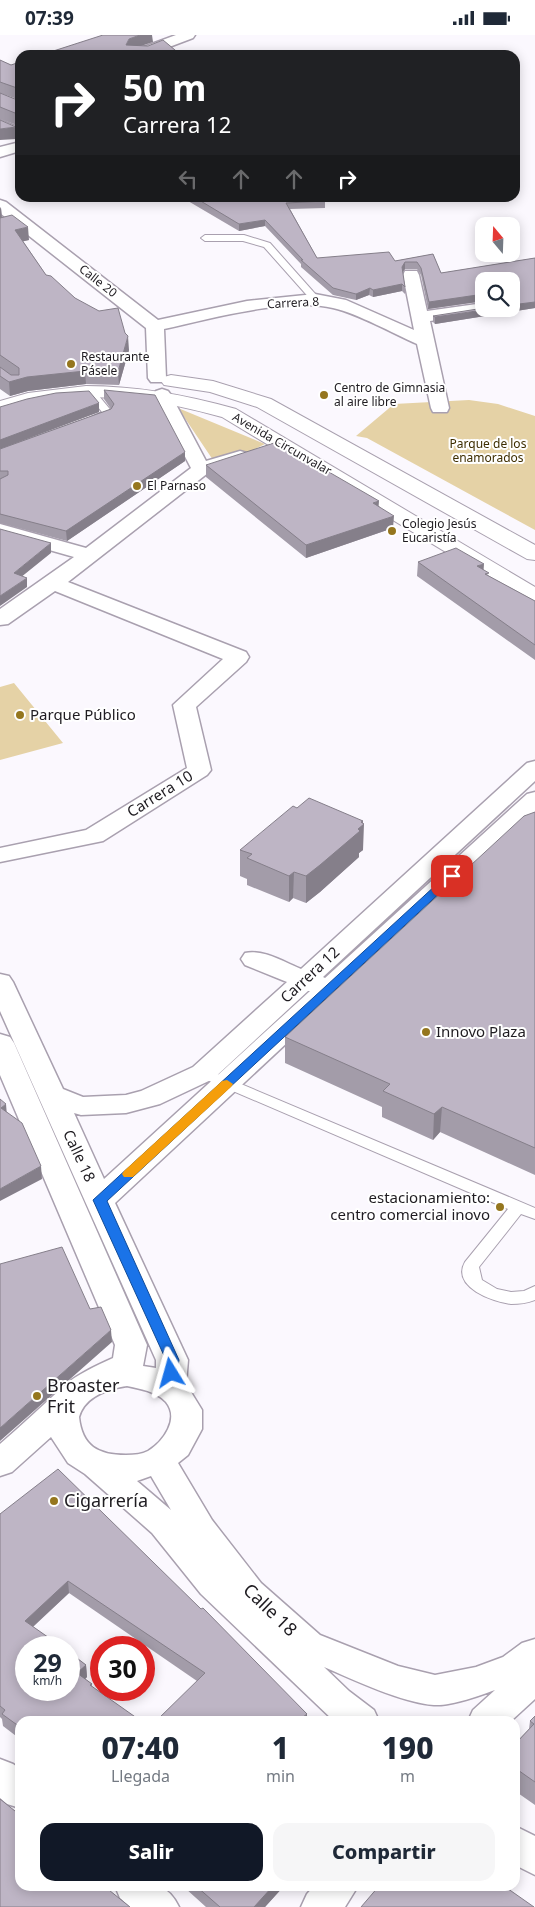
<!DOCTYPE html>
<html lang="es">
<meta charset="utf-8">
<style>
body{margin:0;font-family:"Noto Sans",sans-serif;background:#f6f6f7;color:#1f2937;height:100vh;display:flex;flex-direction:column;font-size:19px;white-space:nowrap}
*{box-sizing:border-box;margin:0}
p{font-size:16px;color:#747a83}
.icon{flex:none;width:28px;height:28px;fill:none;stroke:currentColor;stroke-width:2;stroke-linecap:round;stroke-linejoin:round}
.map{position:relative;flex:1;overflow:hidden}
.drawer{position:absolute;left:15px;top:1681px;width:505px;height:175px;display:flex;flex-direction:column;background:#fff;border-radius:15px;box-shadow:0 2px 12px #0003}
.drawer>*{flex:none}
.guide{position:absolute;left:15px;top:15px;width:505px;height:152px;border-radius:15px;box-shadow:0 2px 12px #0003;background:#202124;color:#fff;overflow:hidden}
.needle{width:32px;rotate:341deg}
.fabs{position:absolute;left:475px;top:182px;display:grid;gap:10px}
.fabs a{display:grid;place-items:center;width:45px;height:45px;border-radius:10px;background:#fff;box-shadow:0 2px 12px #0003;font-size:25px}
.speed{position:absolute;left:15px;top:1601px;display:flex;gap:10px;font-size:25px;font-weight:700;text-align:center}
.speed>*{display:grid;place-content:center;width:65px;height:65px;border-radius:50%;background:#fff;box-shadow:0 2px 12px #0003;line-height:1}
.speed small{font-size:12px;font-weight:400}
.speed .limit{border:8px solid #d22;background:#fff;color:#111}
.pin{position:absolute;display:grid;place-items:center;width:42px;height:42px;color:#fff;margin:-21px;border-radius:10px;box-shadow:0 2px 8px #0006}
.me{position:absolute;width:55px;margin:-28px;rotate:352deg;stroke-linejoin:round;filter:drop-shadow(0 0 4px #0008)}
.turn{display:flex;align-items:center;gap:18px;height:105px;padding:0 25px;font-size:22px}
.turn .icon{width:65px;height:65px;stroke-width:2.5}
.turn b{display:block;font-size:35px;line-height:42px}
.lanes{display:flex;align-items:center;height:48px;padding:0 25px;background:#0003;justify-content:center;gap:25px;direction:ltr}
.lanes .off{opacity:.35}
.eta{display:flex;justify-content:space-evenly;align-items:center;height:85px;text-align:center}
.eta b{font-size:30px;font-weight:800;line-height:35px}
.action{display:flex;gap:10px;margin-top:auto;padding:10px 25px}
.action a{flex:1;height:58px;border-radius:15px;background:#111827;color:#fff;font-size:20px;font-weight:800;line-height:58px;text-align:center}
.action a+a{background:#f6f6f7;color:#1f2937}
.status{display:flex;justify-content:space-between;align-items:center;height:35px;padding:0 25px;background:#fff;direction:ltr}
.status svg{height:14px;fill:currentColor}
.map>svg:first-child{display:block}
</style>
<div class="status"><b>07:39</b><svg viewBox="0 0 49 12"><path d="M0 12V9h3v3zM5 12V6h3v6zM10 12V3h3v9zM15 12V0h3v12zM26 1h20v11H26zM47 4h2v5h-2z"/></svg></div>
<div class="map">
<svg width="535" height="1872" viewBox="0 0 535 1872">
<rect width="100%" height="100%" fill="#fbf8fe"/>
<!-- green -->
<path fill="#e5d2a6" d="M469,365L498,369L535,381V495L367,403L356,401L394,369Z
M178,373L265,409L245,419L213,425Z
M14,648L63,708L0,725V652Z"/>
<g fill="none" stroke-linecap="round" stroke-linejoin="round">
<defs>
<path id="lane" d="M244,200L270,208L318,262V266H312L264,212L243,206H205L201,203L205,200Z
M91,355H97L99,361L113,378L111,380L97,386H91V382L102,377L89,361Z
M203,1033L535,1173V1184L521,1179L479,1232L482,1245L497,1254L511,1257L524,1256L535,1251V1265C527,1268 520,1269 511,1269C493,1267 451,1252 465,1227L508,1174L198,1041L196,1038L198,1035Z"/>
<path id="street" d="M176,0H195L193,3L148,20H128L130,17Z
M0,85L20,93V103L0,95Z
M20,107V116L0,122V112Z
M0,165L6,167L158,285L247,266L315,259L346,265L414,295L403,240L405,236H417L419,240L427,276L484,268V274H492L484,278L430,286L449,373L447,377H433L431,373L417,309C392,298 359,279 333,273C289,262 209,284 164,294L166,343L163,347H151L148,343L146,293L0,178Z
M162,354L168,356L171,360L206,426L240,416L247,418L250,422L247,426L208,438L68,547L246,617L249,622L246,627L196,672L211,735L207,740L103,806L0,827V813L86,795L187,733L173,670L223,624L55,556L8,589L0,590V574L74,522L0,501V489L86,513L191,433L153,360L156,356Z
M535,726V746L323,942L325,943L527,759L535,757V777L115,1168L188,1325L186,1349L202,1375V1394L188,1420L178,1428L212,1485L261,1548L320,1600L398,1631L435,1640L476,1632L503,1622L522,1608L535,1604V1664L511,1686H468L473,1675L495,1655C479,1661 451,1671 434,1670C403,1668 354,1645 324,1632L349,1656L374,1675L379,1686H334L201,1559L152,1498L85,1439L68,1428L51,1402L12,1437L0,1441V1409C22,1390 42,1371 63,1352C77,1339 96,1331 113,1323L115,1310L0,1040V999L10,1002L14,1008L147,1310L143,1331L156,1333V1325L0,976V939L9,941L13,947L63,1054L83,1062L126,1060L141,1056L193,1032L287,947L245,930L241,924L245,918C263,914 284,927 301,934L527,728ZM308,956H310L104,1144L74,1078L81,1080L126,1078L160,1069L213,1044ZM127,1351C140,1354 156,1356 166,1367C180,1384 163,1407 148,1416C142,1419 134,1420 126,1420C98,1420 82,1411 79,1382C85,1361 108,1354 127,1351ZM151,1441L171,1475L137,1446Z
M0,1724L13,1729L20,1734V1773L7,1769L0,1763Z
M515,1791L535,1801V1840L515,1830Z
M115,1851C144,1851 165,1842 179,1872H130L120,1863Z
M314,1851H358L345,1872H301L307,1859Z"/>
<path id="secondary" d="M171,340L213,346L271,364L535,510V525L527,524L257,372L210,357L164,350L161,346L164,342Z
M86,351C138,351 186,360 236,374L535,552V568L527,566L222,382C168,367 112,357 56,365C37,368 19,373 0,378V366L28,358Z"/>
</defs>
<!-- lane casing -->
<use href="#lane" stroke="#a9a0af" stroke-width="2"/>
<!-- street casing -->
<use href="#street" stroke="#a9a0af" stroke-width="3"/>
<!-- secondary casing -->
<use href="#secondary" stroke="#a9a0af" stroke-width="2"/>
<!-- lane -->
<use href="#lane" fill="#fff" fill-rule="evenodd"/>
<!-- street -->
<use href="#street" fill="#fff" fill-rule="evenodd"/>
<!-- secondary -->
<use href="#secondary" fill="#fff" fill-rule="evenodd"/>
</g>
<!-- wall -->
<path fill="#a39ca9" d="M0,25L11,30L20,27V65L0,58Z
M0,58L20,66V91L0,84Z
M188,162H325V173L290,174L317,223L395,226L433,219L441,238L535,223V273L435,289L433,287V281L511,274L484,246V266L428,274L421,240L417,234H405L402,238L405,252V259L402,256L373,262L369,260L356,265L333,260L301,232V229L265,191L239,196L188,166Z
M0,172L1,173L2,182L29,205L23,206L46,240L129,315L119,350L86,349L28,356L10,361L0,354Z
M104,355L185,426L67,506L0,488V372L99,377L7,411L111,374L104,364Z
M206,430L379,471L393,493L306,523L206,442Z
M418,527L483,535L489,541L535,566V625L417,541Z
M297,773L363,786V815L359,818V822L320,857L306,868L293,863L289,867L247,850V844L240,841V815Z
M535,777V1140L440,1097L433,1105L382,1082V1072L285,1028V1002Z
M0,1479L307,1679L197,1646L69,1558L33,1592L86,1630L87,1642L85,1644L92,1649V1652L20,1686V1704L3,1691L2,1684L0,1682Z
M535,1681V1770L515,1756V1709L529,1694L530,1686Z
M185,1851H284L265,1872H206L185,1853Z"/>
<!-- shaded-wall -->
<path fill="#857f8a" d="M140,0H152L153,7L129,15L126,10L129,4Z
M16,92V104L0,105V94Z
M1,173L2,186L0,187V174Z
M265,185V191L239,196V189Z
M28,192L29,205L16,208L15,195Z
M405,227V234L401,239L402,232Z
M402,249V256L373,262V255Z
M370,253L369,260L356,265V259Z
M484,259V266L428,274L429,267Z
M535,267V273L435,289V282L490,274H511V270Z
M128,301L129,315L119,350L118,337Z
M85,336L86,349L28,356L10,361L9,347L27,342Z
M99,368V377L0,414V405Z
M185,417V426L67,506L66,496Z
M379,466L378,479L373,468Z
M394,481L393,493L306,523V510Z
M51,508V518L15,547L14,538Z
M484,529L483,543L477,531Z
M27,543V552L0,571V561Z
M363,786V790L364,789L363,815L359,818V822L320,857L306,868V841L358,794L361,787Z
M294,837L293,863L289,867V841Z
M6,1069L7,1081L1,1073Z
M442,1072L440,1097L433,1105L434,1079Z
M41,1131L42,1144L0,1166V1154Z
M111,1295L112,1307L0,1406V1393Z
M68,1546L69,1558L26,1598L25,1586Z
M86,1630L87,1642L78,1651L77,1638Z
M307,1679V1686L303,1682Z
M273,1851H284L265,1872H254Z"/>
<!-- building -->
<path fill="#beb5c5" stroke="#857f8a" d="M103,0H140L129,4L126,10L148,11L163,5L181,20H41Z
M0,25L11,30L20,27V54L0,47Z
M0,58L20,66V80L0,72Z
M0,85L16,92L0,94Z
M194,162H325V166L286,168L317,223L389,217L395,226L433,219L441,238L535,223V267L511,270V246H484V259L429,267L421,233L417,227H405L402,232L405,252L402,249L373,255L370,253L356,259L333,253L301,225H303L265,185L239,189Z
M12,180L28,192L15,195L46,240L51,241L75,263L99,276L118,273L125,298L128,301L118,337L85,336L27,342L9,347L0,341V332L11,340H19V333L0,320V183Z
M484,273V274H490L435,282L433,281Z
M104,355L155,360L185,417L66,496L0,479V444L8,440V436H0V414L111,374L114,369Z
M89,356L99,368L0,405V372L27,364L56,358Z
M277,407L379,466L373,468L394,481L306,510L206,430Z
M0,494L51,508L14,538L27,543L0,561Z
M456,513L484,529L477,531L489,538L485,539L535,566V610L418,527Z
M309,763L363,786L361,787L364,789L358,794L360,796L320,830L306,841L294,837L289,841L247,823L252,819L240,815L293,771L297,773Z
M535,777V1113L442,1072L434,1079L383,1056L390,1049L285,1002L524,781Z
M0,1064L6,1069L1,1073L22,1088L41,1131L0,1154Z
M62,1212L90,1274L101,1272L111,1295L0,1393V1229Z
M58,1434L201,1574L203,1573L307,1679L303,1682L308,1686H156L205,1638L68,1546L25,1586L62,1612H26V1655H69V1617L86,1630L77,1638L92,1649L90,1650L141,1686H20V1692L2,1679L5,1675L0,1671V1479Z
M535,1681V1747L515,1733V1709L534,1689L530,1686Z
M0,1764L20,1780V1851H104L130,1872H0Z
M196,1851H273L254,1872H220Z
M379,1851H504L534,1872H361Z"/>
<!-- route -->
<path fill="#1a73e8" stroke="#114b97" d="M449,838H452L458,841L107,1166L179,1325L176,1341H166L164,1338L166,1325L93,1165Z"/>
<!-- slow -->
<path fill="#f59e0b" d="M227,1045L233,1049L231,1052L133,1142H124L122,1139L124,1136L222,1046Z"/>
<!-- markers -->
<g fill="#95761e" stroke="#fff" stroke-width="2">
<circle cx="71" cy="329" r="5"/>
<circle cx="324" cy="360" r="5"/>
<circle cx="137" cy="451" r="5"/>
<circle cx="392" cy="496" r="5"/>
<circle cx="20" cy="680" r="5"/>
<circle cx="426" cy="997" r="5"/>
<circle cx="500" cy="1172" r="5"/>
<circle cx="37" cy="1361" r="5"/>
<circle cx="54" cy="1466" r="5"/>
</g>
<g text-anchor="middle" stroke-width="4" stroke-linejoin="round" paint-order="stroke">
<!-- far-street labels -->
<g font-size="12" fill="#1f1c21" stroke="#fff">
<text transform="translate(98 246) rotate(38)" y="4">Calle 20</text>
<text transform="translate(293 268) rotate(-3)" y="4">Carrera 8</text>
<text transform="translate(282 409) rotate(30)" y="4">Avenida Circunvalar</text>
</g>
<!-- far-poi labels -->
<g font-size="12" fill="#1f1c21" stroke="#fff" text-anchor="start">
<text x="81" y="326">Restaurante<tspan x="81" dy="14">Pásele</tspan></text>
<text x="334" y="357">Centro de Gimnasia<tspan x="334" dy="14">al aire libre</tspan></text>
<text x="147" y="455">El Parnaso</text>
<text x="402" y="493">Colegio Jesús<tspan x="402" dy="14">Eucaristía</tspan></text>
</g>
<!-- far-park labels -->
<g font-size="12" fill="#3e2e01" stroke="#fff">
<text x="488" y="413">Parque de los<tspan x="488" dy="14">enamorados</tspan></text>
</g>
<!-- poi labels -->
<g font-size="15" fill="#1f1c21" stroke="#fff" text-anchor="start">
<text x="30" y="685">Parque Público</text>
<text x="436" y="1002">Innovo Plaza</text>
<text x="490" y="1168" text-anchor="end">estacionamiento:<tspan x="490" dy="17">centro comercial inovo</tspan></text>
</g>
<!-- street labels -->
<g font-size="15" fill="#1f1c21" stroke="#fff">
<text transform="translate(160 759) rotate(-32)" y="5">Carrera 10</text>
<text transform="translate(310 940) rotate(-43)" y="5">Carrera 12</text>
<text transform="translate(79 1121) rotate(65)" y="5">Calle 18</text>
</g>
<!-- near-poi labels -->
<g font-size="18" fill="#1f1c21" stroke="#fff" text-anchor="start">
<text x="47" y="1357">Broaster<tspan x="47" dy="21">Frit</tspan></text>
<text x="64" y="1472">Cigarrería</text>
</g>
<!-- near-street labels -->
<g font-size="18" fill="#1f1c21" stroke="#fff">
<text transform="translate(270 1575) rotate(44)" y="6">Calle 18</text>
</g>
</g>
</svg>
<div class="fabs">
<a><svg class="needle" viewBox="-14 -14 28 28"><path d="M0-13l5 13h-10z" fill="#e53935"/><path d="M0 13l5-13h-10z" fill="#747a83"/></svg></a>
<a><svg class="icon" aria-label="search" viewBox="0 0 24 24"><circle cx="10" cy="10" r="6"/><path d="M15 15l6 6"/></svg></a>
</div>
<div class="speed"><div>29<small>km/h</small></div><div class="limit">30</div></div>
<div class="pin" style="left:452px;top:841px;background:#d93025"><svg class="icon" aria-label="arrive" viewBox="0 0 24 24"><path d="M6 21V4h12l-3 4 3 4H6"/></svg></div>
<svg class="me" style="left:171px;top:1338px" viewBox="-20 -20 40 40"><path d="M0-17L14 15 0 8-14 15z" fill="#1a73e8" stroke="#fff" stroke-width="4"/></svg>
<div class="guide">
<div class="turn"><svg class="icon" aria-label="right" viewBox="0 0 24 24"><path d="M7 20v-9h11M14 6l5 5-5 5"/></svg><div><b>50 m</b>Carrera 12</div></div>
<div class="lanes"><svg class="icon off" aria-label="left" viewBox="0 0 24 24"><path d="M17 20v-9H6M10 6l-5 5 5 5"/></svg><svg class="icon off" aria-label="ahead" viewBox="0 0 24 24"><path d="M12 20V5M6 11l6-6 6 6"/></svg><svg class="icon off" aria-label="ahead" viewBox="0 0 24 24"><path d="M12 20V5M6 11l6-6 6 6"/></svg><svg class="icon" aria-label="right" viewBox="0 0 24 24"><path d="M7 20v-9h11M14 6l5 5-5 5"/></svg></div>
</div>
<section class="drawer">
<div class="eta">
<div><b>07:40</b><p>Llegada</p></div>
<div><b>1</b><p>min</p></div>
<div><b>190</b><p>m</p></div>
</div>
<div class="action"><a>Salir</a><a>Compartir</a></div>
</section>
</div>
